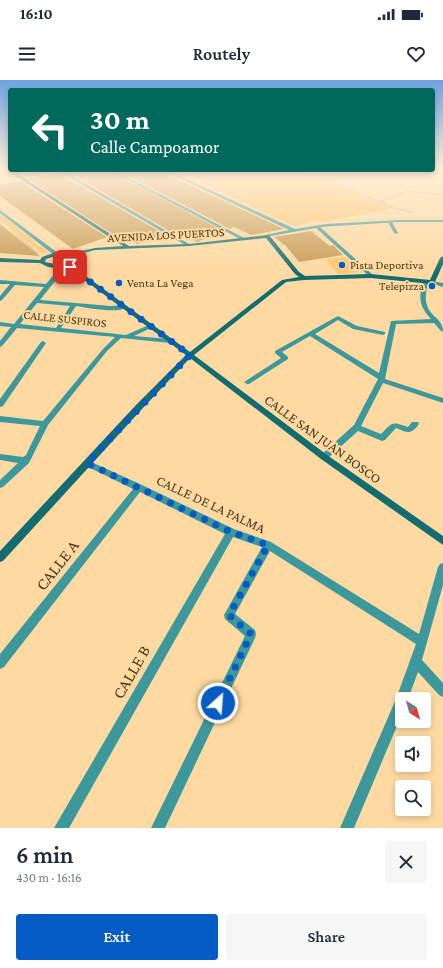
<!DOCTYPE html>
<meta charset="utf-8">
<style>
body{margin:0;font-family:"Crimson Pro",serif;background:#f6f6f7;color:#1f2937;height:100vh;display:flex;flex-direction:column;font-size:15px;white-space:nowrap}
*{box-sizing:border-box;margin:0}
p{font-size:13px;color:#747a83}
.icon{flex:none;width:22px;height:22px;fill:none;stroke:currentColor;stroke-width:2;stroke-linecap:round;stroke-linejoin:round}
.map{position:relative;height:748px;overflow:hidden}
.details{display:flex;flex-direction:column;background:#fff;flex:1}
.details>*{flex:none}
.top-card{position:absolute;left:8px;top:8px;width:427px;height:84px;border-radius:4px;box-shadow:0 2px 6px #0003;background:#00695c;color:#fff;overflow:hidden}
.needle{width:26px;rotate:143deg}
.buttons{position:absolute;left:395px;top:612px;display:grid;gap:8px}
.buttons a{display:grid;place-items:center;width:36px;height:36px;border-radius:4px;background:#fff;box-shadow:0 2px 6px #0003;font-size:20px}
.pin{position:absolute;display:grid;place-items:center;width:34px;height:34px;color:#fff;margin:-17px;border-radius:8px;box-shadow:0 2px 6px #0006}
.me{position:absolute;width:44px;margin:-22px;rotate:26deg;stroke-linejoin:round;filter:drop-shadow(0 0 3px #0008)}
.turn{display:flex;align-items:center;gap:14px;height:84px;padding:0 16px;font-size:18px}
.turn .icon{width:52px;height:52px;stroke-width:2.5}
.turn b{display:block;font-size:28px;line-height:34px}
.round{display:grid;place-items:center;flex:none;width:42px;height:42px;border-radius:4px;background:#f6f6f7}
.summary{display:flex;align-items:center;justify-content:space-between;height:68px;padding:0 16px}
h1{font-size:24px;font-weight:600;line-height:30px}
.button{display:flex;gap:8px;margin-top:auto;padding:8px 16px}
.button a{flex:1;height:46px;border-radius:4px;background:#045bc4;color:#fff;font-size:16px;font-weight:600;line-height:46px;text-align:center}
.button a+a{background:#f6f6f7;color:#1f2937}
.status{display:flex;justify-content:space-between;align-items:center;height:28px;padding:0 20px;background:#fff;direction:ltr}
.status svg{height:11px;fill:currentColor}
header{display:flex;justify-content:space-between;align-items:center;height:52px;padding:0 16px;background:#fff;font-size:18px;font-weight:600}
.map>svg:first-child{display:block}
</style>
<div class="status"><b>16:10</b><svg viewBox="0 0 49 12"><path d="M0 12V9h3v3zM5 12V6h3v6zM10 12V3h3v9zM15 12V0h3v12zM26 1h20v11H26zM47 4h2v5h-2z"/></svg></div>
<header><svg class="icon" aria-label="menu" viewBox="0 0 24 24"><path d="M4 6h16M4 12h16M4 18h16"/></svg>Routely<svg class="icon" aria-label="heart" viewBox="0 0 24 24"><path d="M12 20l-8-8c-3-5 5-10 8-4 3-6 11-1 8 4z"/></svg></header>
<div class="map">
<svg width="443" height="748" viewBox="0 0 443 748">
<rect width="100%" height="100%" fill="#fedaa2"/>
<!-- green -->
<path fill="#fac56e" d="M173,90H299L392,129L322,142L319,140L294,146Z
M0,134L48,172L43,174L0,140Z
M345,177L358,192L338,194L326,179Z"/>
<!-- building -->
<path fill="#c79c56" d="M65,90H108L223,151L197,162L176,150L171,152Z
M117,90H158L284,149L251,155L234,147L230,149Z
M58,93L164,154L137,164L119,153L114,155L28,99Z
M20,101L107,157L73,169L0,116V105Z
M0,144L40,176L0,173Z
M311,151L330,166L333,165L343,175L299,182L286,166L274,157Z"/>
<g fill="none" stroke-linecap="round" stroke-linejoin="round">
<!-- path -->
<path stroke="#c5a677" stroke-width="1.5" stroke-dasharray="1.5 1" stroke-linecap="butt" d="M303,90L394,128L415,133
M380,122L407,111L443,115
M14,153L39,174"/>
<!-- lane -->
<path fill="#3d989b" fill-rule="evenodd" d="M389,141L392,142L398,153L397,154L394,153L388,142Z"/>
<!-- street -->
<path fill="#3d989b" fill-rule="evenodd" d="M50,90H62L191,165L187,166L58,91L20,98L18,97Z
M109,90H114L246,159L242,160Z
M162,90H167L295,149L326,144L400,140H443V142H400L320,147L373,195L374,196L371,198L316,148L265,157V155L289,150Z
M0,130L58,173V175H54L0,133Z
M70,185L73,187L72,188L63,191L40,220L111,226L125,225L128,227C118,234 89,228 76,226L61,248L126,255L151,244L153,245V247L134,256L170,259L173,261L170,263L121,258L107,271L48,345L29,383L3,407L0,408V400L18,383L0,380V374L23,377L26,375L40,346L0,342V336L43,341L103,269L115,257L17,248L2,266L0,267V261L11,247L0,246V242L14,244L44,207L15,205L2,220L0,221V216L10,204H0V200L46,204L59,189ZM37,223L70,226L56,248L20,244Z
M425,200L428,202C427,209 424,218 427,225C430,237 443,238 443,252L441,251L434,243L396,244L385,299L443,318V323L383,303L361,346L381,354C393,342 391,341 408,347L412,342H418L419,344C411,355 408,353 396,348L385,360L382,361L358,351L327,379H321L320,377L321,375L354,345L378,299L310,256L282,272L288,277V279L249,304H247L244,302L281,278L275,273V271L338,236L357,246L385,252V254L383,255L353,249L338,240L315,254L379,293L391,241L431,239C419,226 419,219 422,202Z
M430,201L443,203V207L430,203Z
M43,261L46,263L3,326L0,327V319L41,262Z
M87,380L142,405L234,449L271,462L419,554L438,487L440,484L443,483V505L422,580L443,603V617L439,615L418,592L408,619H402V634L354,748H340L396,619L416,564L270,471L235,534L255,550L256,554L255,558L165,748H151L245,556L225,539L224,535L262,467L233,457L69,748H54L225,454L140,412L4,587L0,589V574L133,409L84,385L83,383L84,381Z"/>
<!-- secondary -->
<path fill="#136c6f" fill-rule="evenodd" d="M5,89H10L129,166L189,164L267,155H269L299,192L305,196L371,194L430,200L440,178L443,176V184L435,202L432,204L371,198L304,200L286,202L194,275L327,375L443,456V465L321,379L190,278L142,329L3,481L0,482V471L136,325L186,275L68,188L62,186L55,188L48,187L40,183L0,182V178L40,180L42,177L56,172L66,174L95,168L123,166ZM266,158L295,194L299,197L282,200L190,272L72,186L66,184L70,180L69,177L95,170L189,166ZM56,176L64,177V180L55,184L45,182L46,179Z"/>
</g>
<!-- sky -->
<linearGradient id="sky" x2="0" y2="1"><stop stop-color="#6da3e1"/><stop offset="0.46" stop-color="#ffeed5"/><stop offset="1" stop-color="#ffeed5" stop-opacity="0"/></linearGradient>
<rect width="443" height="194" fill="url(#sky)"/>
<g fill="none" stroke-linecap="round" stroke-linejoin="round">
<!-- route -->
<path stroke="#045bc4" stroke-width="7" stroke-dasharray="0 12.6" d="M70,187L190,275L87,383L231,452L268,465L229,535L251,554L218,623"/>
</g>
<!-- markers -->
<g fill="#045bc4" stroke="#fedaa2" stroke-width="1.5">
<circle cx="342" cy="185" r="4"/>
<circle cx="119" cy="203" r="4"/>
<circle cx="432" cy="206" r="4"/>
</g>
<g text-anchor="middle" stroke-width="4" stroke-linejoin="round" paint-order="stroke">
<!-- far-street labels -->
<g font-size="12" fill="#4a381a" stroke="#fedaa2">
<text transform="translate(166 155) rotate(-3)" y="4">AVENIDA LOS PUERTOS</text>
<text transform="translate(65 239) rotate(6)" y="4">CALLE SUSPIROS</text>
</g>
<!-- far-poi labels -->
<g font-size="12" fill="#4a381a" stroke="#fedaa2" text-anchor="start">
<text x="350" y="189">Pista Deportiva</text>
<text x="127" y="207">Venta La Vega</text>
<text x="424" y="210" text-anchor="end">Telepizza</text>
</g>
<!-- street labels -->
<g font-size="14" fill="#4a381a" stroke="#fedaa2">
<text transform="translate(323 359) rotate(36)" y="5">CALLE SAN JUAN BOSCO</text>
<text transform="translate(211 424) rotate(25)" y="5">CALLE DE LA PALMA</text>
</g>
<!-- near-street labels -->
<g font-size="17" fill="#4a381a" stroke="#fedaa2">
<text transform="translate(57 485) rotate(-52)" y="6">CALLE A</text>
<text transform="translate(131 592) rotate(-60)" y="6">CALLE B</text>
</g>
</g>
</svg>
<div class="buttons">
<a><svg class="needle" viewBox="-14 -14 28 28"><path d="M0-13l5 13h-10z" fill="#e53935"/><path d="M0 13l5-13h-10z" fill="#747a83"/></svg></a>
<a><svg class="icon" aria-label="sound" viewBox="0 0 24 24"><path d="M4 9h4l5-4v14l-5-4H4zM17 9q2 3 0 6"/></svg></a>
<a><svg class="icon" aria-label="search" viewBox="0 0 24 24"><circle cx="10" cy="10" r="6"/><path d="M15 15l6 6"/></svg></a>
</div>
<div class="pin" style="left:70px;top:187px;background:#d93025"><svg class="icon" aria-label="arrive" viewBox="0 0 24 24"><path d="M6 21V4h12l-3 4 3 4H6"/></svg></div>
<svg class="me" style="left:218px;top:623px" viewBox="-20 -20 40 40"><circle r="17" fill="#045bc4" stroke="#fff" stroke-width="3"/><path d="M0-11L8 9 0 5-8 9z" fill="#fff"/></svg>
<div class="top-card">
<div class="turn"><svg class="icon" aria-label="left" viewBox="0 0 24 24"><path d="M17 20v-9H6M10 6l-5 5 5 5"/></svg><div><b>30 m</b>Calle Campoamor</div></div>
</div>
</div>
<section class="details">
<div class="summary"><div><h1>6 min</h1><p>430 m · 16:16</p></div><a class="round"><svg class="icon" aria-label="close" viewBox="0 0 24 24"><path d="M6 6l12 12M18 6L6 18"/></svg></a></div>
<div class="button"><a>Exit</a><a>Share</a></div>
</section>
